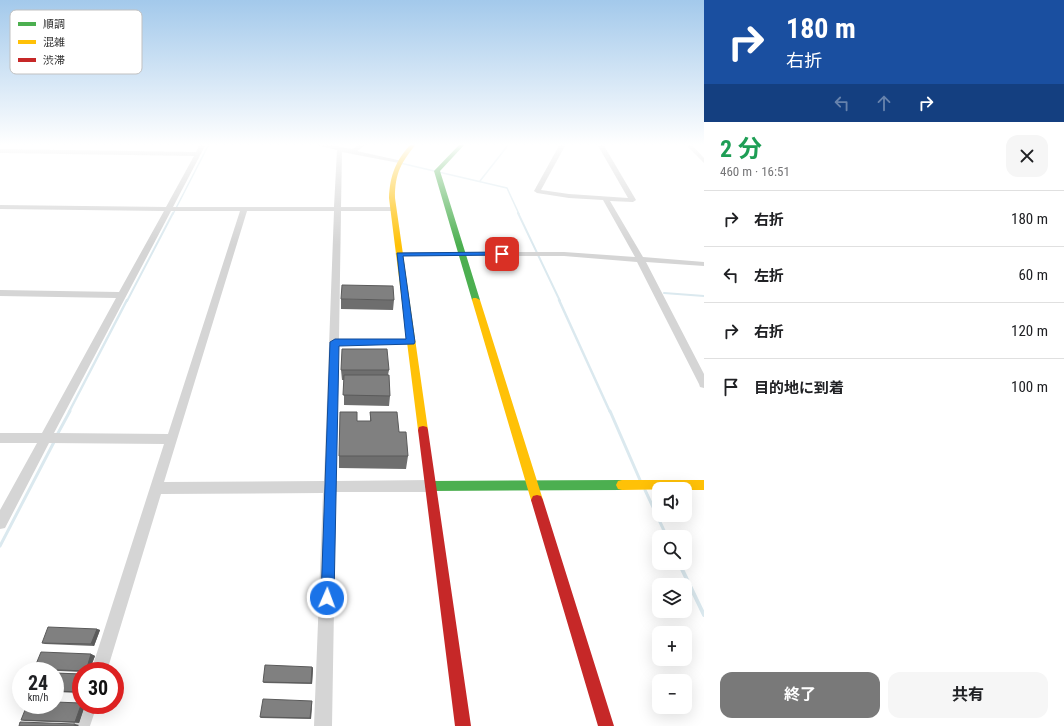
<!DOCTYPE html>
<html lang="ja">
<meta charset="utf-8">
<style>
body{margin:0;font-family:"Roboto Condensed","Noto Sans JP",sans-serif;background:#f6f6f6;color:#202124;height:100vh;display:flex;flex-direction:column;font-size:15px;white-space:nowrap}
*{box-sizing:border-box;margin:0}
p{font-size:13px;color:#757577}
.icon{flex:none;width:22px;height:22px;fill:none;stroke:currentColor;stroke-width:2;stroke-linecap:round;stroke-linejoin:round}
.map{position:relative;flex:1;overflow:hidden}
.drawer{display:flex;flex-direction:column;background:#fff;width:360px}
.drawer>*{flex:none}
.guide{background:#1a4fa0;color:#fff;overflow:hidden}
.fabs{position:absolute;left:652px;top:482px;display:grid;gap:8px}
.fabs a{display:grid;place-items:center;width:40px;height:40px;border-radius:8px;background:#fff;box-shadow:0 4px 16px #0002;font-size:20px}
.speed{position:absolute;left:12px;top:662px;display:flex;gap:8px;font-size:20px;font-weight:700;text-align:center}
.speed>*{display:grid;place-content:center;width:52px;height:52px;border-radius:50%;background:#fff;box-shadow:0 4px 16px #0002;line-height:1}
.speed small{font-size:10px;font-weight:400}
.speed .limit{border:6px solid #d22;background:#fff;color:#111}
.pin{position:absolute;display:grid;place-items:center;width:34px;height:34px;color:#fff;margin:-17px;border-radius:8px;box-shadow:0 2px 6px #0006}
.me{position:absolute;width:44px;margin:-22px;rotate:2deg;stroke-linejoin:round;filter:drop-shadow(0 0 3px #0008)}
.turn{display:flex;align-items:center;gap:14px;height:84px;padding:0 16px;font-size:18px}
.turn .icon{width:52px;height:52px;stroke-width:2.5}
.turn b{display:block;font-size:28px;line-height:34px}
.lanes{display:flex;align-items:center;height:38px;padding:0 16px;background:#0003;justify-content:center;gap:20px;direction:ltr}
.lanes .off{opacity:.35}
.round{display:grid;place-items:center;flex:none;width:42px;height:42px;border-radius:12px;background:#f6f6f6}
.headline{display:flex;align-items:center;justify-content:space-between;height:68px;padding:0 16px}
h1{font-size:24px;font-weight:700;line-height:30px;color:#1e9e55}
.action{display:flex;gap:8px;margin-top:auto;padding:8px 16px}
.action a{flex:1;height:46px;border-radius:12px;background:#797979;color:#fff;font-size:16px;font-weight:700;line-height:46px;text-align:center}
.action a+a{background:#f6f6f6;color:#202124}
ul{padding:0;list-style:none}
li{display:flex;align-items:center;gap:12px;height:56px;padding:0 16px;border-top:1px solid #e0e0e0}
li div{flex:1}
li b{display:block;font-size:15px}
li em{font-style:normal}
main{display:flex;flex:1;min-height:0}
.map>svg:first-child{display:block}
</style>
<main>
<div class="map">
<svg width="704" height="726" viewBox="0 0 704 726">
<rect width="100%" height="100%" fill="#fff"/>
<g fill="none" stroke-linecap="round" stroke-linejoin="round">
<!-- stream-far4 -->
<path stroke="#dbe9ef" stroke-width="1.5" d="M311,144L319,145
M400,163L507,188L519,214
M480,181L509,144
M173,214L209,144"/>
<!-- stream-far3 -->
<path stroke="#dbe9ef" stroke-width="2" d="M518,213L560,301
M664,293L704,296
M127,301L173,213"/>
<!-- stream-far2 -->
<path stroke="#dbe9ef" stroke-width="2.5" d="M559,300L610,412
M69,412L127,300"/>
<!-- stream-far1 -->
<path stroke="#dbe9ef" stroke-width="3" d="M610,411L640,480
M57,435L70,411
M645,490L667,537
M0,546L54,442"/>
<!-- stream -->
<path stroke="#dbe9ef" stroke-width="4" d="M679,563L704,615"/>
<!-- street -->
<path fill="#d5d5d5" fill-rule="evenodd" d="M200,144H206L173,207H334L337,150L316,145L315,144H325L352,149L361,144H367L357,151L402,161L399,163L342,152L341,207H393L396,209L393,211H341L339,339H411L416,342L411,345H338L336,481L431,480L435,482L437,486L435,490L431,492H336L332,726H314L323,493L161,494L107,671H91L164,444L49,443L5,528L0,529V510L37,443H0V433H42L116,298L0,296V290L119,292L164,211L0,209V205L166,207L194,156L0,153V149L196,152ZM171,211H240L168,434L54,433ZM247,211H334L324,481L164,482Z
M560,144H566L541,190L569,194L628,198L597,144H603L636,200L633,202L610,201L643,257L704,262V266L646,262L704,374V388L700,387L699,384L637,262L564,256H399L395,254L399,252H564L635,257L603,200L569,198L537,193L534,191Z
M685,144H691L704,158V163Z
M81,701V705H97L90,726H72Z"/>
<!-- fast -->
<path fill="#4caf50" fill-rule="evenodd" d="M460,144H465L440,171L480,300L476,302L472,300L434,171Z
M622,480L626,481L628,485L626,489L622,490L431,491L427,490L425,486L427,482L431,481Z"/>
<!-- slow -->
<path fill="#ffc107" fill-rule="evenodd" d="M411,144H416C401,163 395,173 395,198L428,430L427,433L423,434L419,433L418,430L389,198C390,175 396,160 411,144Z
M473,298H476L480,300L543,500L541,504L537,505L533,504L531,500L472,300Z
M622,480H704V490H685V489L622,490L618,489L616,485L618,481Z"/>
<!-- jam -->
<path fill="#c62828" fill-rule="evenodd" d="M423,426L427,427L428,430L471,726H455L418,430L419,427Z
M537,495L541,496L543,500L614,726H598L531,500L533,496Z"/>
</g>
<!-- wall -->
<path fill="#6e6e6e" d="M341,299L394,300L393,310L341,309Z
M341,370H389L388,375L390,396L389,406L344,405V380H342Z
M370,412L399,432L408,456L406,469L339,468V456L357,421H370Z
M97,629L100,630L94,646L45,644L42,643Z
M91,654L95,656L89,671H81V672L38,670L34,669Z
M312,667L313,668L312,684L264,683L263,682Z
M55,673L81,674V693L55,692Z
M312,702L311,719L261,718L260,717Z
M81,705H85L79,723L25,721L21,720Z"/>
<!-- shaded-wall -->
<path fill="#5a5a5a" d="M97,629L100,630L94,646L91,644Z
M91,654L95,656L89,671H86Z
M312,667L313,668L312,684L311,683Z
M312,701V702L311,719L310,718Z
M81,705H85L79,723L75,722Z
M75,724L79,725L78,726H74Z"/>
<!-- building -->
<path fill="#808080" stroke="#5a5a5a" d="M342,285L393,286L394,300L341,299Z
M342,349H387L389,370H341Z
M344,375H389L390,396L343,395Z
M340,412H357V421H371L370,412H397L399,432H406L408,456H339Z
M48,627L97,629L91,644L42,643Z
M41,652L91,654L86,671L34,669Z
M265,665L312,667L311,683L263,682Z
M55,673L81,674V692L55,691Z
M263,699L312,701L310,718L260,717Z
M55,702L81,703V705L75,722L21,720L27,705H55Z
M20,722L75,724L74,726H19Z"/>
<!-- sky -->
<linearGradient id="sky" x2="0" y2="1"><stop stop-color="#a3c9eb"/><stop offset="0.59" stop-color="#fff"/><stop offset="1" stop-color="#fff" stop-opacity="0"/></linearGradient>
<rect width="704" height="245" fill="url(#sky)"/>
<!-- route -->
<path fill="#1a73e8" stroke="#114b97" d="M502,252H505V255L403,256L415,342L414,344L339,346L334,598L332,603L327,605L323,603L321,598L330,342L335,339H406L397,253Z"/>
<!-- legend -->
<rect x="10" y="10" width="132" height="64" rx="6" fill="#fff" stroke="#c1c1c1" stroke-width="1"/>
<rect x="18" y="22" width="18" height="4" fill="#4caf50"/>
<rect x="18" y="40" width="18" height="4" fill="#ffc107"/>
<rect x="18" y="58" width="18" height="4" fill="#c62828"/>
<g font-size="11" fill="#313131">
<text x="43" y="28">順調</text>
<text x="43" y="46">混雑</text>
<text x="43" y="64">渋滞</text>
</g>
</svg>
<div class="fabs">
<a><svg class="icon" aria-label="sound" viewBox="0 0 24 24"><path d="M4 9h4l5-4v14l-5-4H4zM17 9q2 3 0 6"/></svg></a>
<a><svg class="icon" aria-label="search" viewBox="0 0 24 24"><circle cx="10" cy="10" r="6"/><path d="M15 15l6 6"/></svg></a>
<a><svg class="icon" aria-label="layers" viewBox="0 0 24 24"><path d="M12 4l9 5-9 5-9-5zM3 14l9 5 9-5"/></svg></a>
<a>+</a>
<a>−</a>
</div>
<div class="speed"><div>24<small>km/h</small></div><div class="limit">30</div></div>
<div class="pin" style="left:502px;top:254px;background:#d93025"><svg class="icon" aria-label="arrive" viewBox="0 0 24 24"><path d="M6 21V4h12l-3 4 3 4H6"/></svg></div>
<svg class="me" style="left:327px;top:598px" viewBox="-20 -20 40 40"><circle r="17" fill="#1a73e8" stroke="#fff" stroke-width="3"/><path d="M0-11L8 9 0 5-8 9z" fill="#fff"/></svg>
</div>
<section class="drawer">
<div class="guide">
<div class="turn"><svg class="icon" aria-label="right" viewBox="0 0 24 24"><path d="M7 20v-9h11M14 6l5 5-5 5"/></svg><div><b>180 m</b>右折</div></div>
<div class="lanes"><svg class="icon off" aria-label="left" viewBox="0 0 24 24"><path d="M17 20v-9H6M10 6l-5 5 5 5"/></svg><svg class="icon off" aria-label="ahead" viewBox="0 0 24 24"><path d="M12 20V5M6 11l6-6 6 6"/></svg><svg class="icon" aria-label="right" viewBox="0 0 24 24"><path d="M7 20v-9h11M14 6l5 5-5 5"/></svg></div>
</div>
<div class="headline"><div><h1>2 分</h1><p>460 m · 16:51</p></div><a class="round"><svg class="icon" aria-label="close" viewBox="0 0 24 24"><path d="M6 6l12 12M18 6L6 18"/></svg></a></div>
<ul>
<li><svg class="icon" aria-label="right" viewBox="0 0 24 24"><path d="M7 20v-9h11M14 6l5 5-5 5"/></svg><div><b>右折</b></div><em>180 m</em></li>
<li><svg class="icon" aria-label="left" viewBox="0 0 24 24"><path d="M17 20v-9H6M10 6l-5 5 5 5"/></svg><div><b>左折</b></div><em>60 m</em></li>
<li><svg class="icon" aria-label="right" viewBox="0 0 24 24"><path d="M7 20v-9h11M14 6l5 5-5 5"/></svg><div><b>右折</b></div><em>120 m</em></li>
<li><svg class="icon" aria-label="arrive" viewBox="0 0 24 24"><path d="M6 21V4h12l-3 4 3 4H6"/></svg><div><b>目的地に到着</b></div><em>100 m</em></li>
</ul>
<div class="action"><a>終了</a><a>共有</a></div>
</section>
</main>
